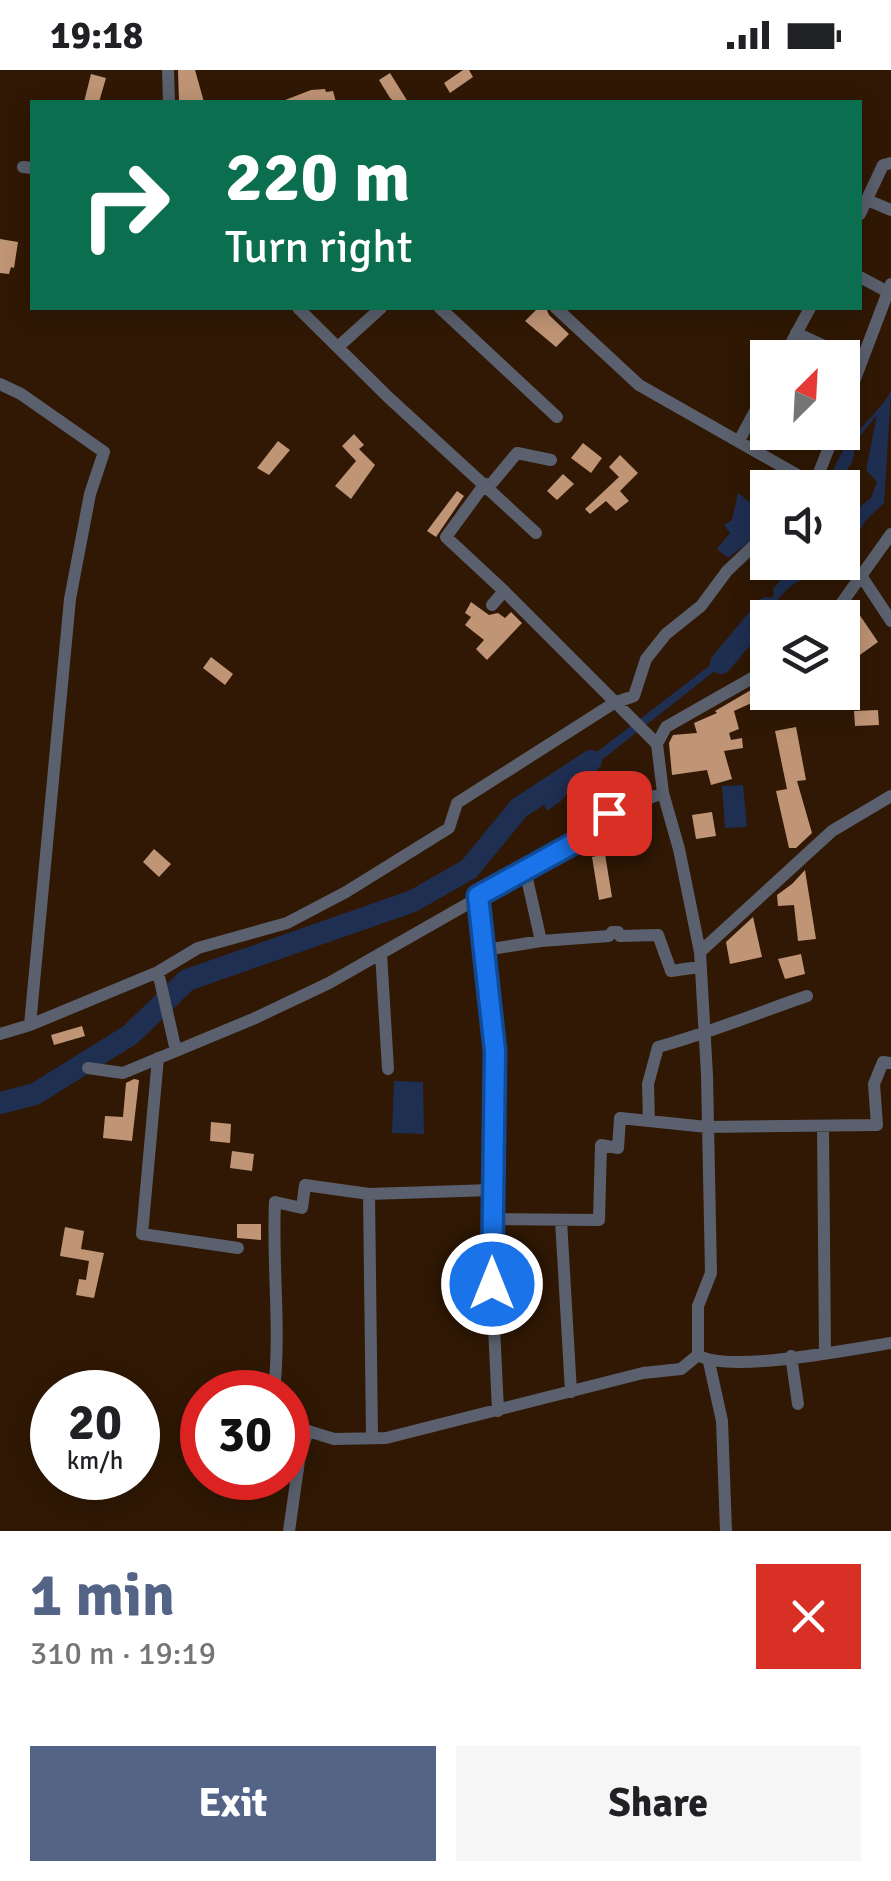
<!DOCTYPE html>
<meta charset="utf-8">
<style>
body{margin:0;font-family:Signika,sans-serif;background:#f6f6f6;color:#202124;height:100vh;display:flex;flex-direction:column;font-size:38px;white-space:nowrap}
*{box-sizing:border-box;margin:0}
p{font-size:32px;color:#757577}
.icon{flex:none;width:55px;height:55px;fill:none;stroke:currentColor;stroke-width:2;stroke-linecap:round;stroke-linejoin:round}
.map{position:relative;height:1461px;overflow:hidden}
.panel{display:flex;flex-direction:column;background:#fff;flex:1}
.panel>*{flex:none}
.top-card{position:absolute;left:30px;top:30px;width:832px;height:210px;border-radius:0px;box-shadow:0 5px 25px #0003;background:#0b6e4f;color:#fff;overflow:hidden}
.needle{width:65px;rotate:24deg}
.controls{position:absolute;left:750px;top:270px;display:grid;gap:20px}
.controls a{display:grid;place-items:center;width:110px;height:110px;border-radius:0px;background:#fff;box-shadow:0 5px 25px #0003;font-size:50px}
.speed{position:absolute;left:30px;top:1300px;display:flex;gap:20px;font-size:50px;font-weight:700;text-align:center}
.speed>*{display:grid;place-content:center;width:130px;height:130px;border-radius:50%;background:#fff;box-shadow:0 5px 25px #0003;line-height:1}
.speed small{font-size:25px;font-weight:400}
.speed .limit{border:15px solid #d22;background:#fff;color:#111}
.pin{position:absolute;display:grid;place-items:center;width:85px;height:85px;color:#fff;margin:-42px;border-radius:20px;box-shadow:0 5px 15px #0006}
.me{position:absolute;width:110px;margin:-55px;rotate:0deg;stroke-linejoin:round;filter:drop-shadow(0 0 8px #0008)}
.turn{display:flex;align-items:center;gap:35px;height:210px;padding:0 30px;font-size:45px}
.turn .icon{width:130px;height:130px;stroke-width:2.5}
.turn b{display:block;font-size:70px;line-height:85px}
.round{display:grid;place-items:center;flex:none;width:105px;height:105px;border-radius:0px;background:#f6f6f6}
.summary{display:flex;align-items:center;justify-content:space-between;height:170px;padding:0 30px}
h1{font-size:60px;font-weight:800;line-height:75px;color:#546486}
.cta{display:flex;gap:20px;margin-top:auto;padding:20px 30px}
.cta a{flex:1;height:115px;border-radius:0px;background:#546486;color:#fff;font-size:40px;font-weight:800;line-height:115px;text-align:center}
.cta a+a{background:#f6f6f6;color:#202124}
.status{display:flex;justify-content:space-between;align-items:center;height:70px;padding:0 50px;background:#fff;direction:ltr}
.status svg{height:28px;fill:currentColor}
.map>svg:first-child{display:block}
</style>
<div class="status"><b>19:18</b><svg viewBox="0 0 49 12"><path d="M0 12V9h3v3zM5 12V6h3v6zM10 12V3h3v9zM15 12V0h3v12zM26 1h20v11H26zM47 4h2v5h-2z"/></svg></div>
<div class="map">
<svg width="891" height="1461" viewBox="0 0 891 1461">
<rect width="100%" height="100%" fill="#301804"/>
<!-- water -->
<path fill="#1f2f52" d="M891,321L884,433L866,450L842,492C842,473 851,460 854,441L871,428L877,412L866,400L877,345L856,371L853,390L846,402L833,414C829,379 877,348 891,321Z
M738,423L755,436L764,423L767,426V458L728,488L717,479L730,463L724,455L732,450Z
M842,492L831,504C789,502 771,536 754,570L580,707L561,731L547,741L543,732L555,725L572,701L747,567L755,546L774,525L773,519C790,496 815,493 842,492Z
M743,715L747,757L725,758L722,716Z
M394,1011L423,1012L424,1064L392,1063Z"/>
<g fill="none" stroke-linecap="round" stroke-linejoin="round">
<!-- river -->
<path stroke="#1f2f52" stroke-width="22" d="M721,593L767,538
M0,1033L35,1024L130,965L187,910L413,831L469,799L519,738L591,691"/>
</g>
<!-- building -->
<path fill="#c09576" d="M178,0H195L204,32H179Z
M463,0H469L473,7L450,23L444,13Z
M390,3L408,32H395L390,28L379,10Z
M91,4L106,8L99,32H84Z
M325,19L326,22L333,21L336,32H280L311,20Z
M0,169L18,172L14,198L11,197L9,204L0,203Z
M538,238H546L549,245L569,264L556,277L525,251Z
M354,364L364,375L359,379L375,395L351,429L335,416L356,391L342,376Z
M278,371L290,380L269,405L257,398Z
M583,373L602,388L591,403L571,388Z
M620,385L638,403L620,421L629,431L616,441L606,431L590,444L585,439L619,407L609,397Z
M563,404L574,414L557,430L547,421Z
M457,421L464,426L436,467L427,461Z
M471,532L489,545L498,543L505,548L511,542L522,553L487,590L476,579L484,570L465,555L471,547L465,543Z
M859,544L878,572L850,592L842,581V556Z
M211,587L233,604L225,615L203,598Z
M751,620L756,631L734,641L739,659L729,663L731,670L742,668L743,678L724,681L732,709L711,715L707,700L672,705L669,673L673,665L697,663L694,653L717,643L715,641Z
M878,640L879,655L855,656L854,641Z
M796,657L806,710L797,711L812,763L796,778H789L776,721L787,719L775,661Z
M712,742L716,766L696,769L692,745Z
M154,779L171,794L159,807L143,792Z
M605,784L612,827L599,830L592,787Z
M805,800L816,869L798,871L794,835L778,836L777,825L792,814Z
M753,847L762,887L730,894L726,872Z
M801,884L805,904L785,909L778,889Z
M82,956L85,966L54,975L51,965Z
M134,1009L139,1010L132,1071L103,1068L105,1046L123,1047L126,1013Z
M211,1052L231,1054L230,1073L210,1071Z
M232,1081L254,1084L252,1101L230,1098Z
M237,1154H261V1170L237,1168Z
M65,1157L84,1161L81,1179L104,1183L94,1228L76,1225L79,1209L86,1210L89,1191L60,1186Z"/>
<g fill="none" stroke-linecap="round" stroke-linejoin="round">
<!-- street -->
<path stroke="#5a606d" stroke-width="12" d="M168,0L169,32
M23,97L32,98
M867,130L891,140
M860,144L883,95L891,93
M860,207L888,222
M298,238L388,327L484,415L446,467L504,521
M440,238L557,347
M556,238L639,315L815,415
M796,263L861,293
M339,276L381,238
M783,288L810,238
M0,314L21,324L104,382L90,424L70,529L30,955
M842,343L891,214
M740,369L768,317
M813,418L835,362
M536,463L484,415L492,413L517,383L551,390
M862,507L891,551
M492,535L504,521L657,674
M831,548L891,464
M478,826L495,981L492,1120
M541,871L609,866L612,862H618L620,866L658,865L671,901L699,897
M485,880L541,871L525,800
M700,882L832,761L891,726
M381,883L388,999
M158,902L176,981
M0,964L30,955L158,902L198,878L287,853L346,822L449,758L457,733L614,633L634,626L646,589L666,564L701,536L727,501L768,462
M158,988L142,1164L238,1178
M88,998L123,1003L253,949L329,913L585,767L583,753L663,723
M649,1051L648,1014L658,977C709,963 757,943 807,926
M823,1057L825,1282
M369,1124L372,1368
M492,1149L599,1150L601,1075L618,1078L620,1048L707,1057L877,1055L874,1014L883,992L891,993
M561,1150L571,1322
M698,1285C728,1304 851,1279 891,1273
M791,1286L798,1334
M709,1292L722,1351L726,1461
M274,1322C281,1259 272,1195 275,1132L302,1138L305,1115L369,1124L492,1120V1214L498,1341
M288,1360L308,1361L334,1369L386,1368L643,1303L681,1299L698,1285V1236L711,1203L707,1005L700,882L679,779L663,723L657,674L666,657L768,599
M289,1461L300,1384L308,1361"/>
</g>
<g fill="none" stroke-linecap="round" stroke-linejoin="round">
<defs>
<path id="route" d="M492,1214L495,981L478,826L585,767L582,753L609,743"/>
</defs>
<!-- route casing -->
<use href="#route" stroke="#114b97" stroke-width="25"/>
<!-- route -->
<use href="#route" stroke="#1a73e8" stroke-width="18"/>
</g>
</svg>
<div class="controls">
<a><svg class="needle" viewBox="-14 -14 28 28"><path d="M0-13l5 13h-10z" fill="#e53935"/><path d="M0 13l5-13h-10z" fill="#757577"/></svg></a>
<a><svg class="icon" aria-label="sound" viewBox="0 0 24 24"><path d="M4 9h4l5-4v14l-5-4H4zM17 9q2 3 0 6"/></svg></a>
<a><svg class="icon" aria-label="layers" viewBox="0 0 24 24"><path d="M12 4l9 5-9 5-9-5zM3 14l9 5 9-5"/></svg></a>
</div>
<div class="speed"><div>20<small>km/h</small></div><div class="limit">30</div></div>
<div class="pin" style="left:609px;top:743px;background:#d93025"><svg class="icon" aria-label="arrive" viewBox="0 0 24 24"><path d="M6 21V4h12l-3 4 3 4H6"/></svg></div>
<svg class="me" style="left:492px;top:1214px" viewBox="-20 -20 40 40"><circle r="17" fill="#1a73e8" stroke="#fff" stroke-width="3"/><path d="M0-11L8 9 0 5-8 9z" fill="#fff"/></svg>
<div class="top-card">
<div class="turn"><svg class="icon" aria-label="right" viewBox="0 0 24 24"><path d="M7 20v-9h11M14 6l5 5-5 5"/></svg><div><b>220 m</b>Turn right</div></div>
</div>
</div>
<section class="panel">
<div class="summary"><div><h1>1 min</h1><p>310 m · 19:19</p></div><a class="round" style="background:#d93025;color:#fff"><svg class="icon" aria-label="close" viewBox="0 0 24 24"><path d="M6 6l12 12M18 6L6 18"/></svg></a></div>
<div class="cta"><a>Exit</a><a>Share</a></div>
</section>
